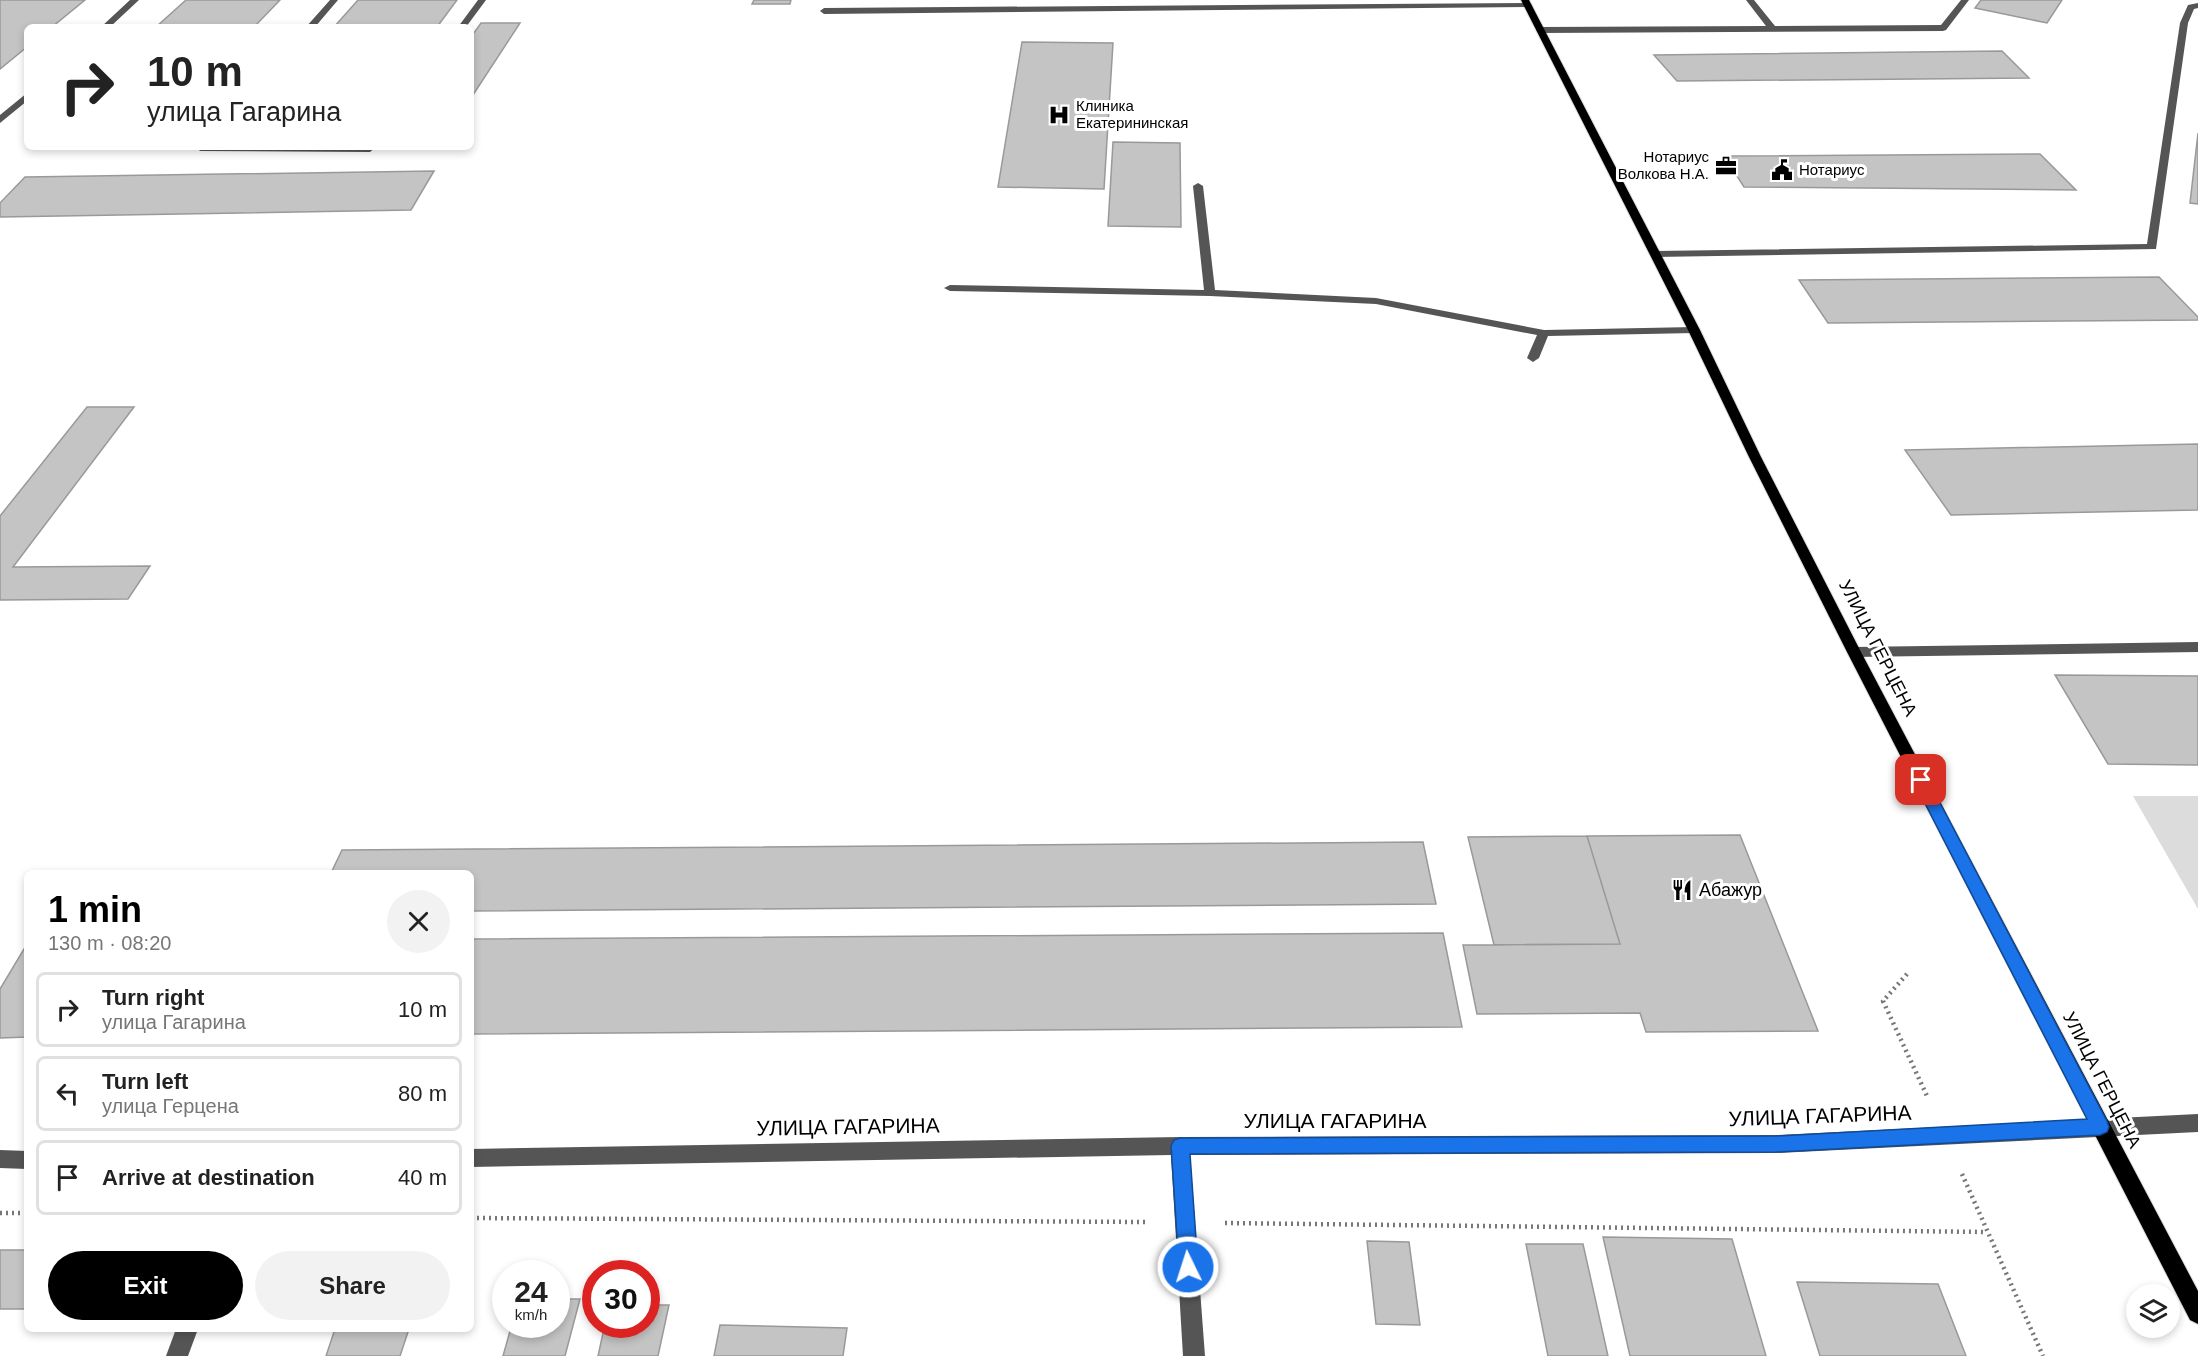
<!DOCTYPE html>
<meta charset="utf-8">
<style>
body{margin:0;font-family:Helvetica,sans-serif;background:#f2f2f2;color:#222;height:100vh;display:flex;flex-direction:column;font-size:22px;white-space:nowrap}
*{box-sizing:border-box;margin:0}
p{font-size:20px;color:#767676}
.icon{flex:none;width:33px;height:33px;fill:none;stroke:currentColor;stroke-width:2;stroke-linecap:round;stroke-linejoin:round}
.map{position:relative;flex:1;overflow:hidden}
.side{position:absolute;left:24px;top:870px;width:450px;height:462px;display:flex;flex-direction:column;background:#fff;border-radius:9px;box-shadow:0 3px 9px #0003}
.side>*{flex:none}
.banner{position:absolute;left:24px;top:24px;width:450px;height:126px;border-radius:9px;box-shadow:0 3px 9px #0003;background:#fff;color:#222;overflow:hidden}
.tools{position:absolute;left:2126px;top:1284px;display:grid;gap:12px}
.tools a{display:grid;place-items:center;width:54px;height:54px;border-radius:50%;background:#fff;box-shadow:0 3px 9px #0003;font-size:30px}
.speed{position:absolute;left:492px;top:1260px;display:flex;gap:12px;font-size:30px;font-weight:700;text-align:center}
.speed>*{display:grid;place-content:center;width:78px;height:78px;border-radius:50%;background:#fff;box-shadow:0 3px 9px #0003;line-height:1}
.speed small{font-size:15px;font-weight:400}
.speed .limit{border:9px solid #d22;background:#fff;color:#111}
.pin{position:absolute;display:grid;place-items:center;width:51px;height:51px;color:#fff;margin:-26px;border-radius:12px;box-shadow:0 3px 9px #0006}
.me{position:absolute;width:66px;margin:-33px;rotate:356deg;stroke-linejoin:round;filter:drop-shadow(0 0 4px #0008)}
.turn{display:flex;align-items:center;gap:21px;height:126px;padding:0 24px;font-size:27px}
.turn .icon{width:78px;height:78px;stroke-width:2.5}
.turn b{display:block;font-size:42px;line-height:51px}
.round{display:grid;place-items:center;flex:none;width:63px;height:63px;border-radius:32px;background:#f2f2f2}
.headline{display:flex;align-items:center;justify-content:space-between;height:102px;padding:0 24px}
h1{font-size:36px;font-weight:800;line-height:45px;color:#000}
.action{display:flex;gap:12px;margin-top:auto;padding:12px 24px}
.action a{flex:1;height:69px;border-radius:36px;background:#000;color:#fff;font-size:24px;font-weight:800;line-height:69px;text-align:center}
.action a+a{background:#f2f2f2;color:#222}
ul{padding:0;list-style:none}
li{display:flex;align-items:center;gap:18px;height:75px;margin:0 12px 9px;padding:0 12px;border:3px solid #e0e0e0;border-radius:9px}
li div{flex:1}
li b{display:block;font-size:22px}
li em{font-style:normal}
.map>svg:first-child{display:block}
</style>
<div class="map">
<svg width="2198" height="1356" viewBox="0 0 2198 1356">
<rect width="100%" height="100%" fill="#fff"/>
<!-- green -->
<path fill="#dcdcdc" d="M2133,796H2198V909Z"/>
<!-- building -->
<path fill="#c4c4c4" stroke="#999" stroke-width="1.5" d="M0,0H85L52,27H27V47L0,69Z
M186,0H280L254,27H156Z
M358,0H457L437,27H334Z
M754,0H791L790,4H752Z
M1981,0H2062L2047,23L1975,8Z
M481,23H520L471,98V37Z
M1022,42L1113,43L1104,189L998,187Z
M2002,51L2029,78L1677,81L1654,55Z
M2198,133V204L2190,203Z
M1113,142L1180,143L1181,227L1108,226Z
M2040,154L2076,190L1744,187L1724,156Z
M1717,160H1727L1735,173H1725Z
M434,171L411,210L0,217V203L25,177Z
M2159,277L2198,317V320L1828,323L1799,280Z
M87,407H134L13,567L150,566L128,599L0,600V516Z
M2198,444V510L1951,515L1905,450Z
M2055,675L2198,676V765L2108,764Z
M1740,835L1818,1031L1646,1032L1640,1013L1477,1014L1463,945L1620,944L1587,836Z
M1587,836L1620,944L1494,945L1468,837Z
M1423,842L1436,904L471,911V873H331L342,850Z
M1443,933L1462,1027L471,1034V939Z
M27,944V1037L0,1038V989Z
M1603,1237L1732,1239L1766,1356H1630Z
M1367,1241L1409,1242L1420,1325L1376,1324Z
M1526,1244H1583L1608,1356H1548Z
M0,1250H27V1309H0Z
M1797,1282L1938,1284L1966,1356H1820Z
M556,1299H580L565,1356H503L512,1324H556Z
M646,1305H669L658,1356H598L605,1324H646Z
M720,1325L847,1328L843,1356H714Z
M335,1329H409L400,1356H326Z"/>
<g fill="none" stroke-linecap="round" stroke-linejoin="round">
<defs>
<path id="major" d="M1521,0H1529L1700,330L1761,457L1861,652L2198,1291V1324L2190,1320L1847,652L1749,457L1688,330Z"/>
</defs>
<!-- major casing -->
<use href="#major" stroke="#dbdbdb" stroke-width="2"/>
<!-- path -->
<path stroke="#777" stroke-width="4.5" stroke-dasharray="2 4" stroke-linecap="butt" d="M1907,974L1883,1001L1927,1096
M1962,1174L2043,1356
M0,1213H27
M471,1218L1145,1222
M1225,1223L1987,1232"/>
<!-- minor -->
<path fill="#555" fill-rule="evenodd" d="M130,0H139L110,27H101Z
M330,0H338L315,27H306Z
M478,0H486L466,27H458Z
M1746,0H1754L1775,26L1941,25L1961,0H1969L1946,30L1943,31L1540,33L1536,30L1540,27L1766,26Z
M1528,3L1532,5L1531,7L824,14L820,11L824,8Z
M2198,3V8L2194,9L2188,23L2156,249L1655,257L1650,254L1655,251L2147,244L2180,23L2188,5Z
M27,93V101L0,123V115Z
M196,147H376L370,152L200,151Z
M1198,183L1203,186L1215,290L1376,298L1544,330L1694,327L1700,330L1694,333L1548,336L1539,358L1533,362L1527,358L1537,335L1376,304L1210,296L950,291L944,288L950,285L1204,290L1193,186Z
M2198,642V652L1854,657L1847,652L1854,647Z
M2198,1114V1132L1776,1153L1190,1155L1205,1356H1183L1171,1155L471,1167V1149L1180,1137L1776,1135Z
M0,1150L27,1151V1169L0,1168Z
M176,1329H198L188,1356H166Z"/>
<!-- major -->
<use href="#major" fill="#000" fill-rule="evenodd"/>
</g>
<!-- route -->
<path fill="#1a73e8" stroke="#114b97" stroke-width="1.5" d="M1921,774L1928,780L2107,1121L2109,1127L2107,1132L2100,1135L1776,1152L1190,1154L1198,1267L1195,1274L1188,1276L1181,1274L1179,1267L1171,1146L1174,1140L1180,1138L1776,1136L2087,1119L1913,780Z"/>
<!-- icons -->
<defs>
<symbol id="hospital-bare" viewBox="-9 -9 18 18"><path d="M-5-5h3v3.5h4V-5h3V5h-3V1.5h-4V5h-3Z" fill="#000" stroke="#fff" stroke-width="2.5" paint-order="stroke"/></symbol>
<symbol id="office-bare" viewBox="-9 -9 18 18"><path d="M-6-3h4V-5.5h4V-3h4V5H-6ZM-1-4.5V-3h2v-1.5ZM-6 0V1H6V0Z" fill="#000" stroke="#fff" stroke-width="2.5" paint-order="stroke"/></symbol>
<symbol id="civic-bare" viewBox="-9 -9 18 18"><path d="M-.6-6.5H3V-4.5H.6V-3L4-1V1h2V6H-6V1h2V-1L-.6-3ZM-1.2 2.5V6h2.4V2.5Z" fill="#000" stroke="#fff" stroke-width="2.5" paint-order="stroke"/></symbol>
<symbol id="restaurant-bare" viewBox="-9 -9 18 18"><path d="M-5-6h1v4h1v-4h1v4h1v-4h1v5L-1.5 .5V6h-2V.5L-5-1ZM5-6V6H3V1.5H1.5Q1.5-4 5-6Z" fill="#000" stroke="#fff" stroke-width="2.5" paint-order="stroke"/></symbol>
</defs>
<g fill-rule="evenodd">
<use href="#hospital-bare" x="1044" y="100" width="30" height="30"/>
<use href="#office-bare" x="1711" y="151" width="30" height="30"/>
<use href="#civic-bare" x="1767" y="155" width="30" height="30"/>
<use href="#restaurant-bare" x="1667" y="875" width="30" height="30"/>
</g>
<g text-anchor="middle" stroke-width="6" stroke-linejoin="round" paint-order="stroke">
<!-- far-poi labels -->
<g font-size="15" fill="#000" stroke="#fff" text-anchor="start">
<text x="1076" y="111">Клиника<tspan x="1076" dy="17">Екатерининская</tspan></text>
<text x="1709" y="162" text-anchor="end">Нотариус<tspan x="1709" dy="17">Волкова Н.А.</tspan></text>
<text x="1799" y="175">Нотариус</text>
</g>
<!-- street labels -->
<g font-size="18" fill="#000" stroke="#fff">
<text transform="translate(1878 648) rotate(63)" y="6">УЛИЦА ГЕРЦЕНА</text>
<text transform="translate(2102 1080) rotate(63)" y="6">УЛИЦА ГЕРЦЕНА</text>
</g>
<!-- poi labels -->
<g font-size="18" fill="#000" stroke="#fff" text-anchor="start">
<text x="1699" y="896">Абажур</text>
</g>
<!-- near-street labels -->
<g font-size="21" fill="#000" stroke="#fff">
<text transform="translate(1820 1116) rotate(-2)" y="7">УЛИЦА ГАГАРИНА</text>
<text x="1335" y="1128">УЛИЦА ГАГАРИНА</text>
<text transform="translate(848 1127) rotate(-1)" y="7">УЛИЦА ГАГАРИНА</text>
</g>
</g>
</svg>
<div class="tools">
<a><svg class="icon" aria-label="layers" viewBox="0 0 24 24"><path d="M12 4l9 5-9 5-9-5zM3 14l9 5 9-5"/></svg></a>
</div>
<div class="speed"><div>24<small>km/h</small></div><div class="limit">30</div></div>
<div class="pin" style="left:1921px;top:780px;background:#d93025"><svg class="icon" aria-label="arrive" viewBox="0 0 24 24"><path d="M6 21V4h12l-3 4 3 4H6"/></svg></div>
<svg class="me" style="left:1188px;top:1267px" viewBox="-20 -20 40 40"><circle r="17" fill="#1a73e8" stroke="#fff" stroke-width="3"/><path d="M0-11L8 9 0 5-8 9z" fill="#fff"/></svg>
<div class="banner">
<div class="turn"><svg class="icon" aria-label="right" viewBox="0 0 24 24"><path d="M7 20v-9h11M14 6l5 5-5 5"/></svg><div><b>10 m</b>улица Гагарина</div></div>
</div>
<section class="side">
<div class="headline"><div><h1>1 min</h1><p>130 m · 08:20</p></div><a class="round"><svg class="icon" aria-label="close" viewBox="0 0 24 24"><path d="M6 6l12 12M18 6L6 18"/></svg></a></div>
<ul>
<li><svg class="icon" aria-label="right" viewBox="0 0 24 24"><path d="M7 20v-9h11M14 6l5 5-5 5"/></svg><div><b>Turn right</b><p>улица Гагарина</p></div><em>10 m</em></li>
<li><svg class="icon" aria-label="left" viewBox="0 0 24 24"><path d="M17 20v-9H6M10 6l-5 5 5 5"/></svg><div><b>Turn left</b><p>улица Герцена</p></div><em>80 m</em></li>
<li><svg class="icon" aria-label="arrive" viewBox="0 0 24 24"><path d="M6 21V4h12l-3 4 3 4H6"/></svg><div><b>Arrive at destination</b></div><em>40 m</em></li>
</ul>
<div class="action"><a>Exit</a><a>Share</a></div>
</section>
</div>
